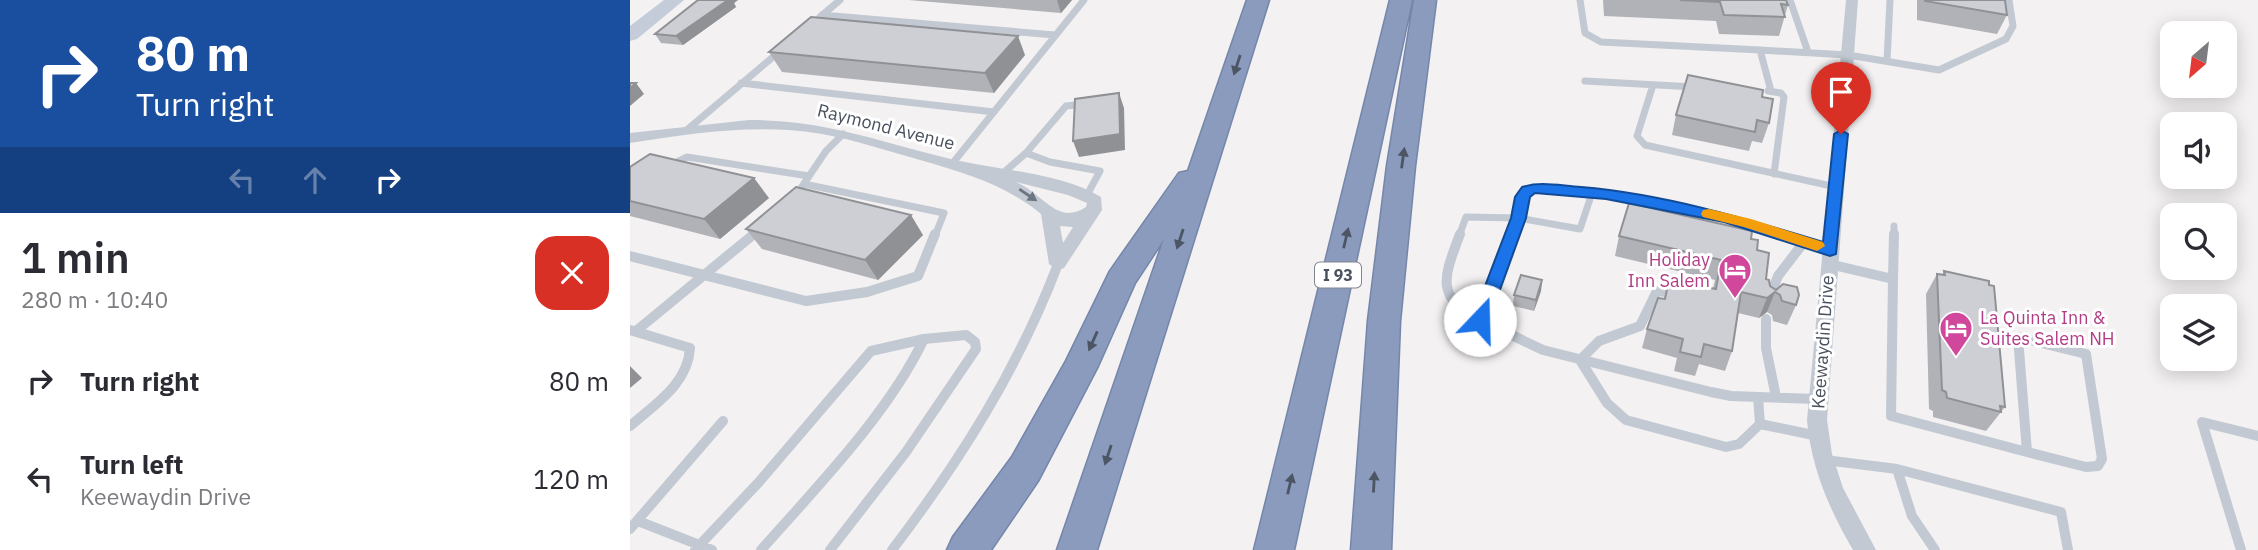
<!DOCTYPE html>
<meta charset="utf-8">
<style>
body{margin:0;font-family:"IBM Plex Sans",sans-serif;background:#f7f7f7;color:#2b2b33;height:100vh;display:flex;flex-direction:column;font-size:26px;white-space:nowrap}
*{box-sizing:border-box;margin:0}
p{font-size:23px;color:#7c7c81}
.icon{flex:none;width:38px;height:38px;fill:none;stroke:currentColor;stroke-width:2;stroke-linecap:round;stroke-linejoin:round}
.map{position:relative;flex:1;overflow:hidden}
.panel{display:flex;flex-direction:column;background:#fff;width:630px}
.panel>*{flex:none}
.top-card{background:#1a4fa0;color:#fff;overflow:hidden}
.needle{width:46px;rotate:208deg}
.buttons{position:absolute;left:1530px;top:21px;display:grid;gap:14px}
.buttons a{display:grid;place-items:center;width:77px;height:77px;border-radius:14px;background:#fff;box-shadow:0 4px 18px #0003;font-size:35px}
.pin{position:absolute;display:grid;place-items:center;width:60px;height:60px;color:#fff;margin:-72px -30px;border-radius:50% 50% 50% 0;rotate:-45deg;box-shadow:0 0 7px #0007}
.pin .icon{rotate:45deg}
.me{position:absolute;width:77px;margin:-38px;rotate:21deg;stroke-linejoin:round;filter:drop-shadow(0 0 5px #0008)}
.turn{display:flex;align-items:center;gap:24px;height:147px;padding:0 21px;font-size:32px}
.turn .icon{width:91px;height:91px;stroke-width:2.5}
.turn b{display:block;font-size:49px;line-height:60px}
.lanes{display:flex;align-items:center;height:66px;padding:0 21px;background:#0003;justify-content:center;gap:35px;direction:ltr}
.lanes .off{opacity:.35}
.round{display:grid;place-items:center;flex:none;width:74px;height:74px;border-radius:21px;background:#f7f7f7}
.headline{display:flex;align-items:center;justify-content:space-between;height:119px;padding:0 21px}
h1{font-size:42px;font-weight:600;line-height:52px}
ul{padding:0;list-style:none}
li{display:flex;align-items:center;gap:21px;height:98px;padding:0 21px}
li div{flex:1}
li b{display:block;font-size:26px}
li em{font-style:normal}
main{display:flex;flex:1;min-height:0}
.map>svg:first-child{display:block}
</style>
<main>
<section class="panel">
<div class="top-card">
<div class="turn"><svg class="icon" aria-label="right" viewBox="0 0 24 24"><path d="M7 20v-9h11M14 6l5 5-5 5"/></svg><div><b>80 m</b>Turn right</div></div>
<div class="lanes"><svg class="icon off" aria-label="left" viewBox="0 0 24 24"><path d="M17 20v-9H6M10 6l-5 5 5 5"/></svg><svg class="icon off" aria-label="ahead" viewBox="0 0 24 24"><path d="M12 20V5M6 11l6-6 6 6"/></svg><svg class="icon" aria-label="right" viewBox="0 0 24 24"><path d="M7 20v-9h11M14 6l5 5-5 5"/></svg></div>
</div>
<div class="headline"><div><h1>1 min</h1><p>280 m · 10:40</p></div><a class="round" style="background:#d93025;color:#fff"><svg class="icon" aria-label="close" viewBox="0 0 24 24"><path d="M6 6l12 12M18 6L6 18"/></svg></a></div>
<ul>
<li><svg class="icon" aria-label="right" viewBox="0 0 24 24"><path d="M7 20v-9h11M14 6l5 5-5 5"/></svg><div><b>Turn right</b></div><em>80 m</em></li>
<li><svg class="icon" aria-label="left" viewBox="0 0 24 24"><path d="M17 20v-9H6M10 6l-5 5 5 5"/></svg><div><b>Turn left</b><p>Keewaydin Drive</p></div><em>120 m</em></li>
</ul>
</section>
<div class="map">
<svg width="1628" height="550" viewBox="0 0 1628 550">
<rect width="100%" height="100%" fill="#f3f1f1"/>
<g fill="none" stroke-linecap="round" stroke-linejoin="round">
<defs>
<path id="highway" d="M617,0H639L467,550H427L534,239L505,283L468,366L408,481L361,550H317L323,537L382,457L436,361L480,271L549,173L558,171Z
M760,0H782L664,550H624Z
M784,0H806L785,166L770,321L761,550H721L738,321L757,166Z"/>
</defs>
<!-- highway casing -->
<use href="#highway" stroke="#7586aa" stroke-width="3"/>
<!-- lane-far1 -->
<path stroke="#c2c9d2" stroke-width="7" d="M950,0L955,33L971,42L1130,50
M1160,0L1178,52
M192,15L425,35
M190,17L210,0
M1257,61L1260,0
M955,81L1064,87
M111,83L364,112
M1023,85L1007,136L1015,145L1206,187
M1138,91L1151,93L1154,97L1144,174
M1141,91L1130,50L1218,55L1309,70L1376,39L1383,26L1379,0
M58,129L150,51
M396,153L420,162L470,171L457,195
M322,164L454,0
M39,166L57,157L179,176
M372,174L396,153L436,106L456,104
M174,184L314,213L305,236
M171,188L196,151L213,134
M122,236L129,230
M829,236L836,217L888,218L950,229L962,193
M880,236L897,190L905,188C991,195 1073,210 1156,236
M1264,236V226"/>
<!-- lane -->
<path stroke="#c2c9d2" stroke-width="10" d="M830,234C814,277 804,297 850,320
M881,234L850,320L913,350L1081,392L1101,396L1187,399
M1150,234L1200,250
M0,256L176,301L237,292L288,276L305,234
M1199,264L1263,279L1261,416L1397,452
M1263,279L1264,234
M1047,293L1027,291L1010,326L969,341L950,360L977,403L996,420L1096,447L1109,444L1130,424L1128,397
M1139,299L1148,276L1174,242
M1136,319V348L1146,397
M0,330L60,348C58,384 25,404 0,426
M6,331L124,234
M1388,337L1456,354L1472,459L1468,466L1456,467L1397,452Z
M1130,424L1188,436
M1195,460L1267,469L1431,512L1438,550
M1267,469L1282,516L1305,550
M8,521L82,550
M0,529L93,421
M65,550L129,482L241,351L294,339L336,335L345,342L346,349L276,452L200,550
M131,550C186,488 258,414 294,339
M262,550C330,461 388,369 428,264
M1611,550L1572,422L1628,436"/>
<!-- street -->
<path fill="#c2c9d2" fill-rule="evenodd" d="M1216,0H1228L1197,420L1202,454L1213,488L1246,550H1223C1199,509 1181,467 1177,420Z
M119,120C200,120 254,144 330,161C375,171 430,173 471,197L472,210L434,268L428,270L419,264L411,214C374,184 335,173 290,160C258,151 225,140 192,134C128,123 63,133 0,143V133ZM386,182L438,195L457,203L456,207C427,226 414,194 386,182ZM430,226L443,227L433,243Z"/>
<!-- secondary -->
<path fill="#c4cbd9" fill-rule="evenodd" d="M34,0H54L7,39L0,41V26Z"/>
<!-- highway -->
<use href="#highway" fill="#8a9bbe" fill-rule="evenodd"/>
</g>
<!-- wall -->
<path fill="#b1b2b7" d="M68,0H108L104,3L106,7L53,45L31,43L25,34Z
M278,0H442L431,13Z
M973,0H1156L1158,5L1149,36L1089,34L1086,21L974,16Z
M1287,0H1375L1377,15L1367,34L1287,20Z
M139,52L395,55L364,93L152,72Z
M1132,97L1139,123L1132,143L1122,141L1119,151L1042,135L1046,115Z
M0,167L139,198L90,239L0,216Z
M116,229L293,235L248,280L132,249Z
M989,236L1121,239L1127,250L1136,279L1140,286L1166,305L1157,325L1143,321L1142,315L1137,312L1129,318L1108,313L1102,351L1095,371L1069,364L1065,376L1044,371L1047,358L1012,348L1017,329L1034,299L1039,280L1083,288L1085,280L985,256Z
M1314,271L1375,407L1356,431L1303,417V411L1299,409L1296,294L1307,274L1312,275Z
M912,280L911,291L904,311L883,306L884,295Z"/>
<!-- shaded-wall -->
<path fill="#909195" d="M95,0H108L104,3L106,7L53,45L46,36Z
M427,0H442L431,13Z
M388,36L395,55L364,93L355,73Z
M6,83L14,94L0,106V88Z
M489,93L494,108L495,150L449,157L443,141Z
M124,178L139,198L90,239L74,219Z
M281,215L293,235L248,280L235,260Z
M912,280L911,291L904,311L906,300Z
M1145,292L1137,312L1129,318L1137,298Z
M0,366L12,378L0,388Z"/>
<!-- building -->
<path fill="#cecfd5" stroke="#909195" stroke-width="2" d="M68,0H98L46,36L25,34Z
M1050,0H1156L1158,5L1151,4L1155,17L1094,15L1090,2Z
M1295,0H1375L1377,15L1295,1Z
M181,17L388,36L355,73L139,52Z
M1058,75L1133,90L1132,97L1143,99L1139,123L1127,120L1125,132L1046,115Z
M0,83H6L0,88Z
M489,93L490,134L443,141L445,99Z
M20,154L124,178L74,219L0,201V167Z
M166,187L281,215L235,260L116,229Z
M999,203L1122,231L1121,239L1128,240L1127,250L1139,253L1136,279L1139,280L1140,286L1146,290L1153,284L1167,287L1169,295L1166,305L1152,301L1150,295L1145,292L1137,298L1111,292L1102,351L1074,344L1071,357L1050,352L1053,339L1017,329L1028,298L1035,299L1039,280L1086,289L1091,260L989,236Z
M1314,271L1359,281V285L1364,286L1375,407L1370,406L1371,412L1317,398L1316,392L1312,390L1307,274L1315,275Z
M891,275L912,280L906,300L884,295Z"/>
<!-- one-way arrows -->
<defs><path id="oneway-solid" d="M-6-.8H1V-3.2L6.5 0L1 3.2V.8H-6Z" transform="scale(1.75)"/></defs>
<g fill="#4c5563">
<use href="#oneway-solid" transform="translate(607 65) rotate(108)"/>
<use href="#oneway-solid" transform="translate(773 158) rotate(-82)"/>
<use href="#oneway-solid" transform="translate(716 238) rotate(-77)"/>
<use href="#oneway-solid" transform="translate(550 239) rotate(108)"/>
<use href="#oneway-solid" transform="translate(463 341) rotate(114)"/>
<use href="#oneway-solid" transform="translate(478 455) rotate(108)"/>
<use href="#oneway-solid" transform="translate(744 482) rotate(-87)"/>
<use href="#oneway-solid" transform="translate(660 484) rotate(-77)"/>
</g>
<use fill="#6d7581" href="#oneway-solid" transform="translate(398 195) rotate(34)"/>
<!-- route -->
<path fill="#1a73e8" stroke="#114b97" stroke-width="2" d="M1211,130L1218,134L1206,254L1200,256L1094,222L976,199L905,193L900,197L896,218L859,320L850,326L842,320L881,218L885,197L892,187C911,181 931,186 951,187C1034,194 1114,218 1193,242L1204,134Z"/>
<!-- slow -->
<path fill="#f59e0b" d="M1079,209L1121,219L1193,242L1195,246L1187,251L1114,227L1073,217L1071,214L1073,210Z"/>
<!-- icons -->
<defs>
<symbol id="hotel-pin" viewBox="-11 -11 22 30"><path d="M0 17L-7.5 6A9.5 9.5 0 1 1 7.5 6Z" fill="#d1479c" stroke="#fff"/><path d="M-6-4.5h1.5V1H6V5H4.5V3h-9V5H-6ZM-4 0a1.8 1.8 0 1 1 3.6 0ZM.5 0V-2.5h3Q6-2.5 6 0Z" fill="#fff"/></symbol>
</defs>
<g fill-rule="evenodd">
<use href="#hotel-pin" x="1086" y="251" width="38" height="52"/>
<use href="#hotel-pin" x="1307" y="309" width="38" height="52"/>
</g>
<g text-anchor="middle" stroke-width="6" stroke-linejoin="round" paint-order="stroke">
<!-- shield labels -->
<rect fill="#fff" stroke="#80858e" stroke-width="2" x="685" y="262.5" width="46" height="25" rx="5"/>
<g font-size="16" font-weight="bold" fill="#49515e">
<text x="708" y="281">I 93</text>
</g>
<!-- street labels -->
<g font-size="18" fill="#49515e" stroke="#fff">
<text transform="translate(256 127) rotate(14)" y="6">Raymond Avenue</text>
<text transform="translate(1193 342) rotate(-86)" y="6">Keewaydin Drive</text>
</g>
<!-- hotel labels -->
<g font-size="18" fill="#b23c85" stroke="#fff" text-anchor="end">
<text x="1080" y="266">Holiday<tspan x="1080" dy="21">Inn Salem</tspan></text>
<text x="1350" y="324" text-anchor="start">La Quinta Inn &amp;<tspan x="1350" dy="21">Suites Salem NH</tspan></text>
</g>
</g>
</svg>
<div class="buttons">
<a><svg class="needle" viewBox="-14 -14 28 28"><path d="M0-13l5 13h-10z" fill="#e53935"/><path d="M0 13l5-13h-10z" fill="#7c7c81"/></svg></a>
<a><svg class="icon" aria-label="sound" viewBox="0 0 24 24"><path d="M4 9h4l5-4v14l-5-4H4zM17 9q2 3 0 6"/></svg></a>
<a><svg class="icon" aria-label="search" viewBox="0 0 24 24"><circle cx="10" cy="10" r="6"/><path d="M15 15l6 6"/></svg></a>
<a><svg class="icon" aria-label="layers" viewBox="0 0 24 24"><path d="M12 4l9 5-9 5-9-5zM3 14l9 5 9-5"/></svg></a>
</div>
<div class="pin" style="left:1211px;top:134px;background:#d93025"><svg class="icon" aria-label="arrive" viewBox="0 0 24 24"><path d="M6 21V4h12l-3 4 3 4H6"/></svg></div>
<svg class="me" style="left:850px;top:320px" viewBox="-20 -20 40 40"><circle r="19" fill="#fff"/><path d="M0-13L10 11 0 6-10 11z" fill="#1a73e8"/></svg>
</div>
</main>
